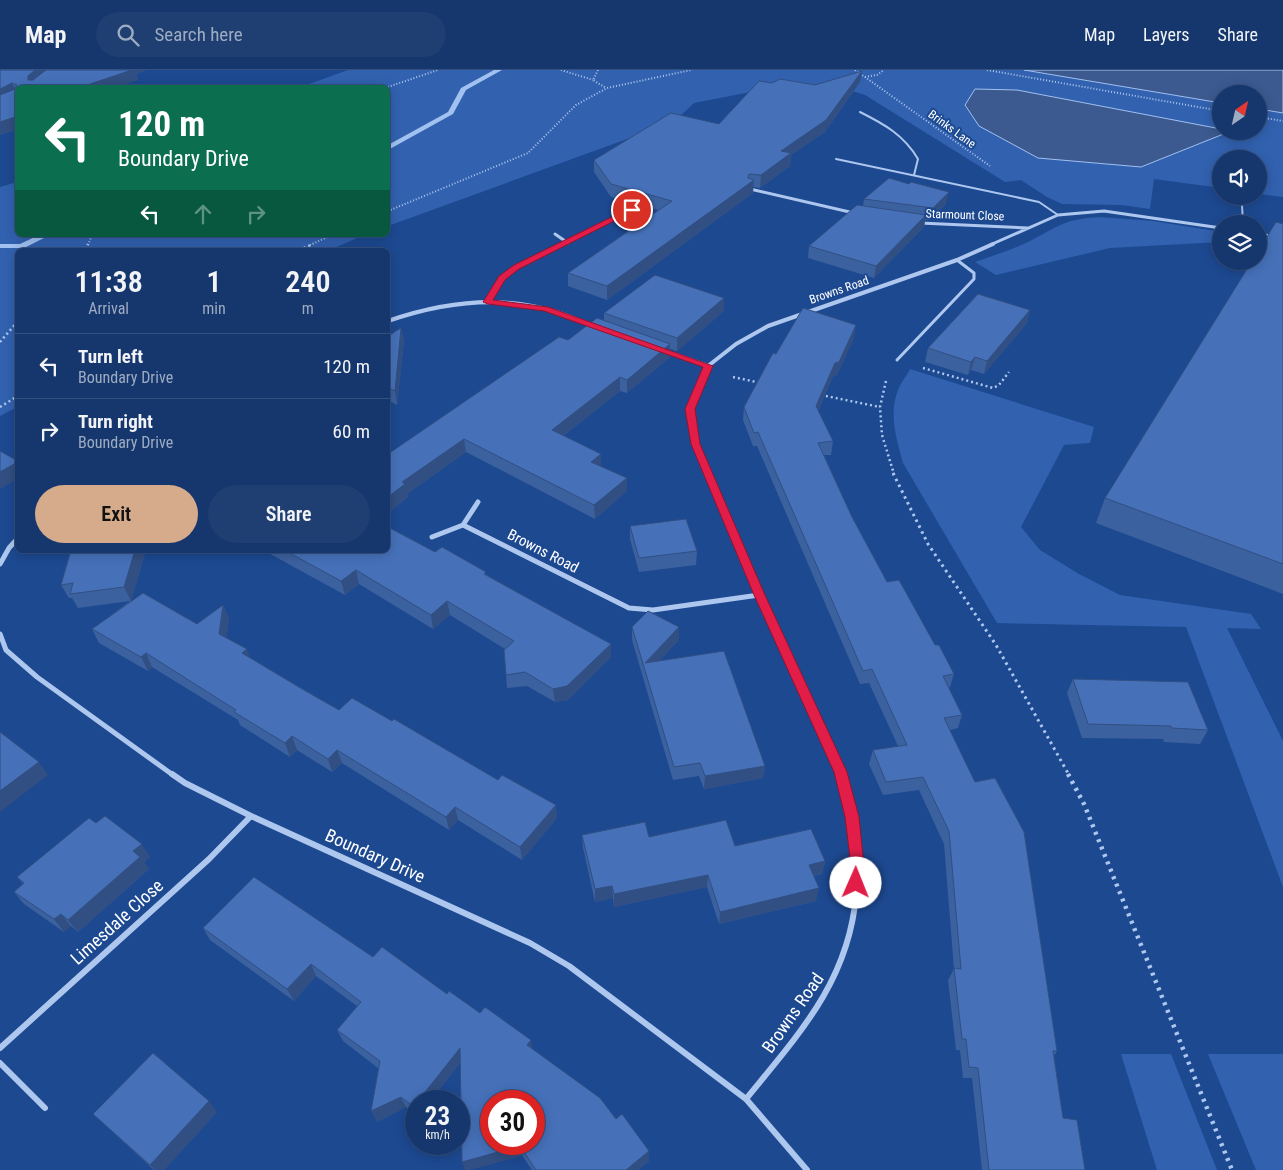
<!DOCTYPE html>
<style>
body{margin:0;font-family:"Roboto Condensed",sans-serif;background:#1f3f72;color:#f1f3f6;height:100vh;display:flex;flex-direction:column;font-size:19px;white-space:nowrap}
*{box-sizing:border-box;margin:0}
p{font-size:16px;color:#9eacc2}
.icon{flex:none;width:28px;height:28px;fill:none;stroke:currentColor;stroke-width:2;stroke-linecap:round;stroke-linejoin:round}
.map{position:relative;flex:1;overflow:hidden}
.details{position:absolute;left:15px;top:178px;width:375px;height:305px;display:flex;flex-direction:column;background:#16376d;border-radius:8px;box-shadow:0 2px 12px #0003,0 0 0 1px #355180}
.details>*{flex:none}
.banner{position:absolute;left:15px;top:15px;width:375px;height:152px;border-radius:8px;box-shadow:0 2px 12px #0003,0 0 0 1px #355180;background:#0b6e4f;color:#fff;overflow:hidden}
.needle{width:32px;rotate:34deg}
.fabs{position:absolute;left:1212px;top:15px;display:grid;gap:10px}
.fabs a{display:grid;place-items:center;width:55px;height:55px;border-radius:50%;background:#16376d;box-shadow:0 2px 12px #0003,0 0 0 1px #355180;font-size:25px}
.speed{position:absolute;left:405px;top:1020px;display:flex;gap:10px;font-size:25px;font-weight:700;text-align:center}
.speed>*{display:grid;place-content:center;width:65px;height:65px;border-radius:50%;background:#16376d;box-shadow:0 2px 12px #0003,0 0 0 1px #355180;line-height:1}
.speed small{font-size:12px;font-weight:400}
.speed .limit{border:8px solid #d22;background:#fff;color:#111}
.pin{position:absolute;display:grid;place-items:center;width:42px;height:42px;color:#fff;margin:-21px;border:2px solid #fff;border-radius:50%;box-shadow:0 1px 5px #0007}
.me{position:absolute;width:55px;margin:-28px;rotate:1deg;stroke-linejoin:round;filter:drop-shadow(0 0 4px #0008)}
.turn{display:flex;align-items:center;gap:18px;height:105px;padding:0 20px;font-size:22px}
.turn .icon{width:65px;height:65px;stroke-width:2.5}
.turn b{display:block;font-size:35px;line-height:42px}
.lanes{display:flex;align-items:center;height:48px;padding:0 20px;background:#0003;justify-content:center;gap:25px;direction:ltr}
.lanes .off{opacity:.35}
.eta{display:flex;justify-content:space-evenly;align-items:center;height:85px;text-align:center}
.eta b{font-size:30px;font-weight:600;line-height:35px}
.action{display:flex;gap:10px;margin-top:auto;padding:10px 20px}
.action a{flex:1;height:58px;border-radius:30px;background:#d6ab8b;color:#111;font-size:20px;font-weight:600;line-height:58px;text-align:center}
.action a+a{background:#1f3f72;color:#f1f3f6}
ul{padding:0;list-style:none}
li{display:flex;align-items:center;gap:15px;height:65px;padding:0 20px;border-top:1px solid #355180}
li div{flex:1}
li b{display:block;font-size:19px}
li em{font-style:normal}
header{display:flex;align-items:center;gap:30px;box-sizing:border-box;height:70px;padding:0 25px;background:#16376d;border-bottom:1px solid #355180}
header strong{font-size:24px}
nav{display:flex;gap:28px;margin-inline-start:auto;font-size:18px}
.search{width:350px;height:45px;background:#1f3f72;display:flex;align-items:center;gap:12px;box-sizing:border-box;padding:0 18px;border-radius:28px;color:#9eacc2;font-size:19px}
.map>svg:first-child{display:block}
</style>
<header>
<strong>Map</strong>
<div class="search"><svg class="icon" aria-label="search" viewBox="0 0 24 24"><circle cx="10" cy="10" r="6"/><path d="M15 15l6 6"/></svg>Search here</div>
<nav><a>Map</a><a>Layers</a><a>Share</a></nav>
</header>
<div class="map">
<svg width="1283" height="1100" viewBox="0 0 1283 1100">
<rect width="100%" height="100%" fill="#1d4991"/>
<!-- green -->
<path fill="#3161af" d="M348,0H1024L1221,33V59L1017,20L1141,97L1230,61H1259V39L1283,43V127L1259,124V89H1221V118L1154,109L1150,139L1122,135L1062,134L1047,127L1021,110L1005,112L865,25L839,17H777L694,33L674,52L388,156V18H298Z
M17,112L18,165H364L330,180H18L17,337L0,346V117Z
M1099,147L1153,151L1221,162V172L1110,178L996,205L975,192C994,185 1012,180 1030,171C1059,156 1064,149 1099,147Z
M910,299L1094,357L1090,373L1064,375L1021,457L1040,480L1079,504L1120,525L1251,544L1261,559L1227,558L1283,671V817L1186,557L997,553L903,393C897,371 889,346 897,323C899,315 906,307 910,299Z
M1121,984H1171L1217,1100H1157Z
M1283,984V1100H1256L1208,984Z"/>
<!-- water -->
<path fill="#3c5a90" stroke="#a1c1f0" d="M1024,0H1283V43L1259,39V24H1221V33Z
M975,19L1017,20L1221,59V61H1231L1141,97L1038,88L979,56L965,35Z"/>
<g fill="none" stroke-linecap="round" stroke-linejoin="round">
<!-- stream -->
<path fill="#a1c1f0" fill-rule="evenodd" d="M494,0H502L466,20L453,44L388,80V75L448,42L461,18Z
M39,165H50L24,178H0V174H20Z"/>
<!-- path-far3 -->
<path stroke="#aec7ee" stroke-width="2" stroke-dasharray="1 2" stroke-linecap="butt" d="M561,0L593,10
M598,0L593,10L606,18
M855,0L990,96
M987,0L1221,41
M865,7L877,5L884,0
M385,18L438,0
M1259,47L1283,51
M388,141L528,83L576,35L607,18L691,0
M88,175L92,165
M310,175L332,165"/>
<!-- path-far2 -->
<path stroke="#aec7ee" stroke-width="2.5" stroke-dasharray="2 3" stroke-linecap="butt" d="M86,180L88,174
M299,180L313,174
M0,272L18,251
M923,298L993,318L999,315L1009,302
M733,307L761,313
M886,311L880,337L882,365L894,404
M821,325L880,337
M0,337L18,326"/>
<!-- path-far1 -->
<path stroke="#aec7ee" stroke-width="3" stroke-dasharray="2.5 4" stroke-linecap="butt" d="M893,403L928,474L996,575L1069,705"/>
<!-- path -->
<path stroke="#aec7ee" stroke-width="4.5" stroke-dasharray="3 5" stroke-linecap="butt" d="M1068,704L1084,734L1232,1100"/>
<!-- service-far1 -->
<path stroke="#aec7ee" stroke-width="2" d="M860,42C884,54 904,65 918,89L914,105
M836,89L1039,132L1058,145
M1242,135L1243,154"/>
<!-- service -->
<path stroke="#aec7ee" stroke-width="3" d="M897,290L974,209V203L957,190"/>
<!-- minor-far3 -->
<path stroke="#aec7ee" stroke-width="3" d="M750,119L854,143
M920,153L1028,158
M555,164L568,173
M1259,164L1283,168
M561,175L632,140
M990,175L1058,145L1104,141L1221,158"/>
<!-- minor-far2 -->
<path stroke="#aec7ee" stroke-width="4" d="M487,232L502,208L516,197L563,174
M388,251C440,233 496,225 550,240C565,244 579,250 593,256
M665,281L708,296
M709,404L696,374L690,339L708,296L736,274L768,256L957,190L993,174"/>
<!-- minor-far1 -->
<path stroke="#aec7ee" stroke-width="5" d="M708,403L759,525L842,705
M463,455L629,538L653,540L759,525
M432,467L463,455L478,432
M0,494L9,478L18,468
M0,564L6,580L37,607L173,705"/>
<!-- minor -->
<path stroke="#aec7ee" stroke-width="6" d="M172,704L185,713L251,746L530,873L569,896L746,1029L807,1100
M0,978L209,789L251,746
M0,993L45,1038
M746,1029C798,965 849,911 856,825C857,815 858,804 858,794C856,763 849,734 841,704"/>
</g>
<!-- wall -->
<path fill="#3c619f" d="M0,0H146L136,4L138,10L18,18V59L0,65Z
M862,1L860,12L825,62L791,85L790,96L760,118L753,117V123L607,230L568,216V203L658,140L611,127L594,102V90L719,54L772,13L815,15Z
M864,129L946,134L930,150H925L924,157L874,208L808,188L809,176L863,136Z
M1283,154V524L1096,453L1105,428Z
M724,228V241L677,281L670,279V287L627,323L620,321L563,366L601,396L627,421L595,449L466,382L407,424L408,427L388,443V379L389,378L390,383L568,270L604,251V243Z
M1030,240L1027,253L984,304L971,300L968,305L925,292L928,278Z
M401,258L404,271L397,335L388,330V266Z
M854,268L837,305L833,306L818,341L833,371L831,385H824L852,447L887,512L935,575L954,604L950,617L949,618L962,645L958,658L950,660L1057,981L1054,986L1063,1048L1085,1100H982L972,1008H963L960,980H956L948,910L954,899L944,774L919,720L883,725L869,694L873,680L898,676L869,613L860,614L757,376H753L743,350L744,337L776,284Z
M630,456L697,481L696,495L639,502L630,469Z
M146,480L131,531L197,554L223,535L229,549L226,568L250,588L339,640L557,748L522,790L458,750L449,760L342,693L332,702L297,680L290,687L240,655L238,650L152,597L148,601L99,573L92,559L130,531L78,538L72,528H69L61,515Z
M263,480H388L435,482L487,505L611,587L568,630L555,632L527,616L507,618L506,605L505,579L450,545L433,559L359,514L345,525Z
M632,557H679V570L659,591L765,696L763,708L704,719L699,706L673,710L632,570Z
M1073,609L1208,660L1200,674L1164,672L1163,669L1082,668L1067,623Z
M96,753L150,787L144,792L149,799L78,862L71,856L64,862L24,834L14,822L23,814L17,807Z
M582,765L649,767L735,776L825,791L822,804L814,806L816,831L719,854L707,817L614,837L613,828L595,832L583,778Z
M203,858L373,887L447,924L533,980L616,1049L649,1081V1091L638,1100H532L460,993L430,1031H416V1046L406,1037L377,1052L378,998L343,971L337,960L357,936L316,906L294,931L210,870Z
M217,1042L164,1100H154L93,1044Z"/>
<!-- shaded-wall -->
<path fill="#314f82" d="M35,0H52L32,16L28,10V6Z
M128,0H146L136,4L138,10L115,18H88L90,14Z
M862,1L860,12L825,62L791,85L790,96L760,118L761,105L781,81Z
M12,13L17,24L0,32V19Z
M18,46V59L0,65V52Z
M754,110L753,123L607,230V216Z
M949,122L946,134L930,150L933,138Z
M926,145L924,157L874,208L876,196Z
M724,228V241L677,281V268Z
M1030,240L1027,253L984,304L987,291Z
M856,255L854,268L837,305L833,306L814,349L816,336L835,293Z
M401,258L404,271L397,335L395,321Z
M670,274V287L627,323V310Z
M975,287L971,300L968,305L971,292Z
M620,307V321L553,374L552,360Z
M464,369L466,382L407,424L408,427L388,443V427L402,412Z
M601,384V398L591,392Z
M18,392V409L0,419V402Z
M627,408V421L595,449L594,435Z
M135,480H146L131,531L124,517Z
M356,500L359,514L345,525L341,511Z
M447,531L450,545L433,559L431,545Z
M223,535L229,549L225,577L219,564Z
M679,557V570L646,605L645,593Z
M611,574V587L568,630L555,632L553,619Z
M247,579L252,592L242,583Z
M146,583L152,597L148,601L141,587Z
M292,666L297,680L290,687L285,673Z
M337,680L342,693L332,702L328,689Z
M39,692L48,705L0,742V721Z
M765,696L763,708L704,719L705,706Z
M556,735L557,748L522,790L520,777Z
M455,737L458,750L449,760L446,747Z
M142,774L150,787L144,792L149,799L78,862L68,850L133,781Z
M825,791L822,804L806,807L809,795Z
M708,805L707,817L614,837V824Z
M612,816L613,828L595,832V819Z
M819,818L816,831L719,854L720,842Z
M61,844L71,856L64,862L54,849Z
M311,894L316,906L294,931L287,919Z
M531,970L533,981L527,975Z
M460,978L463,990L430,1031H418Z
M401,1027L406,1037L377,1052L371,1041Z
M209,1031L217,1042L164,1100H155L150,1095Z
M416,1033V1043L414,1037Z
M520,1076L522,1086L470,1100H465L462,1092Z
M649,1081V1091L638,1100H626Z"/>
<!-- building -->
<path fill="#4671b9" stroke="#314f82" fill-rule="evenodd" d="M0,0H35L28,6V10H33L46,0H132L90,14L94,16L88,18H18V46L0,52V25L15,19L17,15L12,13L0,19Z
M862,1L826,50L781,81L791,83L761,105L749,104L748,108L754,110L607,216L568,203L672,131L611,114L594,90L671,43L719,54L759,11L772,13L780,9L815,15Z
M889,108L909,114L911,112L949,122L933,138L864,129Z
M857,135L926,145L876,196L809,176Z
M1276,152L1283,154V494L1105,428L1252,191H1259V180Z
M655,205L724,228L677,268L604,243Z
M978,224L1030,240L987,291L975,287L971,292L928,278Z
M803,238L856,255L839,292L835,293L816,336L833,371L818,373L852,447L887,512L899,510L935,575H939L954,604L943,606L962,645L944,648L975,712L995,708L1024,762L1057,981H1053L1063,1048L1077,1050L1085,1100H989L978,998L969,997L966,969H962L954,898L961,899L949,761L923,707L886,712L873,680L907,675L872,599L863,601L758,362L754,363L744,337L773,283L776,284Z
M597,248L670,274L627,310L620,307L552,360L601,384L591,392L627,408L594,435L464,369L402,412L405,414L388,427V379L389,378L388,384L559,267L568,270Z
M401,258L395,321L388,318V266Z
M0,381L18,391V392L0,402Z
M686,449L697,481L639,488L630,456Z
M388,457L435,482L442,477L486,502L484,504L611,574L567,616L553,619L525,602L506,605L504,580L514,571L447,531L431,545L356,500L341,511L284,480H388Z
M71,480H135L124,517L70,524L73,513L61,515Z
M143,523L197,554L223,535L219,564L247,579L242,583L302,619L339,640L352,628L392,651L394,649L498,710L502,705L556,735L520,777L455,737L446,747L337,680L328,689L292,666L285,673L234,642L236,640L146,583L141,587L92,559Z
M648,541L679,557L645,593L724,581L765,696L705,706L700,693L674,697L632,557Z
M1073,609L1188,612L1208,660L1171,658V656L1088,654Z
M0,662L39,692L0,721Z
M105,746L142,774L133,781L140,787L68,850L61,844L54,849L14,822L24,813L17,807L89,748L96,753Z
M726,750L735,776L811,759L825,791L809,795L819,818L720,842L708,805L614,824L612,816L595,819L582,765L645,752L649,767Z
M254,807L373,887L382,877L447,924L449,921L480,943L485,937L531,970L527,975L600,1028L616,1049L622,1044L649,1081L626,1100H536L520,1076L462,1092L460,978L418,1031H416V1033L414,1037L401,1027L371,1041L380,991L337,960L361,932L311,894L287,919L203,858ZM491,1031H534V1074H491Z
M153,983L209,1031L150,1095L93,1044Z"/>
<!-- route -->
<path fill="#e11d48" stroke="#92132f" d="M630,138L636,140L519,199L505,210L493,230L548,237L713,296L695,339L700,374L765,525L847,702L859,747L864,796L861,817L856,819L851,817L849,813L851,796L845,747L834,702L754,525L691,374L685,339L703,297L544,241L488,234L483,232L499,206L514,195Z"/>
<g text-anchor="middle" stroke-width="4" stroke-linejoin="round" paint-order="stroke">
<!-- far-street labels -->
<g font-size="12" fill="#fff" stroke="#1d4991">
<text transform="translate(952 59) rotate(36)" y="4">Brinks Lane</text>
<text transform="translate(965 145) rotate(2)" y="4">Starmount Close</text>
<text transform="translate(839 220) rotate(-19)" y="4">Browns Road</text>
</g>
<!-- street labels -->
<g font-size="15" fill="#fff" stroke="#1d4991">
<text transform="translate(543 481) rotate(27)" y="5">Browns Road</text>
</g>
<!-- near-street labels -->
<g font-size="18" fill="#fff" stroke="#1d4991">
<text transform="translate(375 786) rotate(24)" y="6">Boundary Drive</text>
<text transform="translate(117 852) rotate(-42)" y="6">Limesdale Close</text>
<text transform="translate(793 943) rotate(-55)" y="6">Browns Road</text>
</g>
</g>
</svg>
<div class="fabs">
<a><svg class="needle" viewBox="-14 -14 28 28"><path d="M0-13l5 13h-10z" fill="#e53935"/><path d="M0 13l5-13h-10z" fill="#9eacc2"/></svg></a>
<a><svg class="icon" aria-label="sound" viewBox="0 0 24 24"><path d="M4 9h4l5-4v14l-5-4H4zM17 9q2 3 0 6"/></svg></a>
<a><svg class="icon" aria-label="layers" viewBox="0 0 24 24"><path d="M12 4l9 5-9 5-9-5zM3 14l9 5 9-5"/></svg></a>
</div>
<div class="speed"><div>23<small>km/h</small></div><div class="limit">30</div></div>
<div class="pin" style="left:632px;top:140px;background:#d93025"><svg class="icon" aria-label="arrive" viewBox="0 0 24 24"><path d="M6 21V4h12l-3 4 3 4H6"/></svg></div>
<svg class="me" style="left:856px;top:813px" viewBox="-20 -20 40 40"><circle r="19" fill="#fff"/><path d="M0-13L10 11 0 6-10 11z" fill="#e11d48"/></svg>
<div class="banner">
<div class="turn"><svg class="icon" aria-label="left" viewBox="0 0 24 24"><path d="M17 20v-9H6M10 6l-5 5 5 5"/></svg><div><b>120 m</b>Boundary Drive</div></div>
<div class="lanes"><svg class="icon" aria-label="left" viewBox="0 0 24 24"><path d="M17 20v-9H6M10 6l-5 5 5 5"/></svg><svg class="icon off" aria-label="ahead" viewBox="0 0 24 24"><path d="M12 20V5M6 11l6-6 6 6"/></svg><svg class="icon off" aria-label="right" viewBox="0 0 24 24"><path d="M7 20v-9h11M14 6l5 5-5 5"/></svg></div>
</div>
<section class="details">
<div class="eta">
<div><b>11:38</b><p>Arrival</p></div>
<div><b>1</b><p>min</p></div>
<div><b>240</b><p>m</p></div>
</div>
<ul>
<li><svg class="icon" aria-label="left" viewBox="0 0 24 24"><path d="M17 20v-9H6M10 6l-5 5 5 5"/></svg><div><b>Turn left</b><p>Boundary Drive</p></div><em>120 m</em></li>
<li><svg class="icon" aria-label="right" viewBox="0 0 24 24"><path d="M7 20v-9h11M14 6l5 5-5 5"/></svg><div><b>Turn right</b><p>Boundary Drive</p></div><em>60 m</em></li>
</ul>
<div class="action"><a>Exit</a><a>Share</a></div>
</section>
</div>
